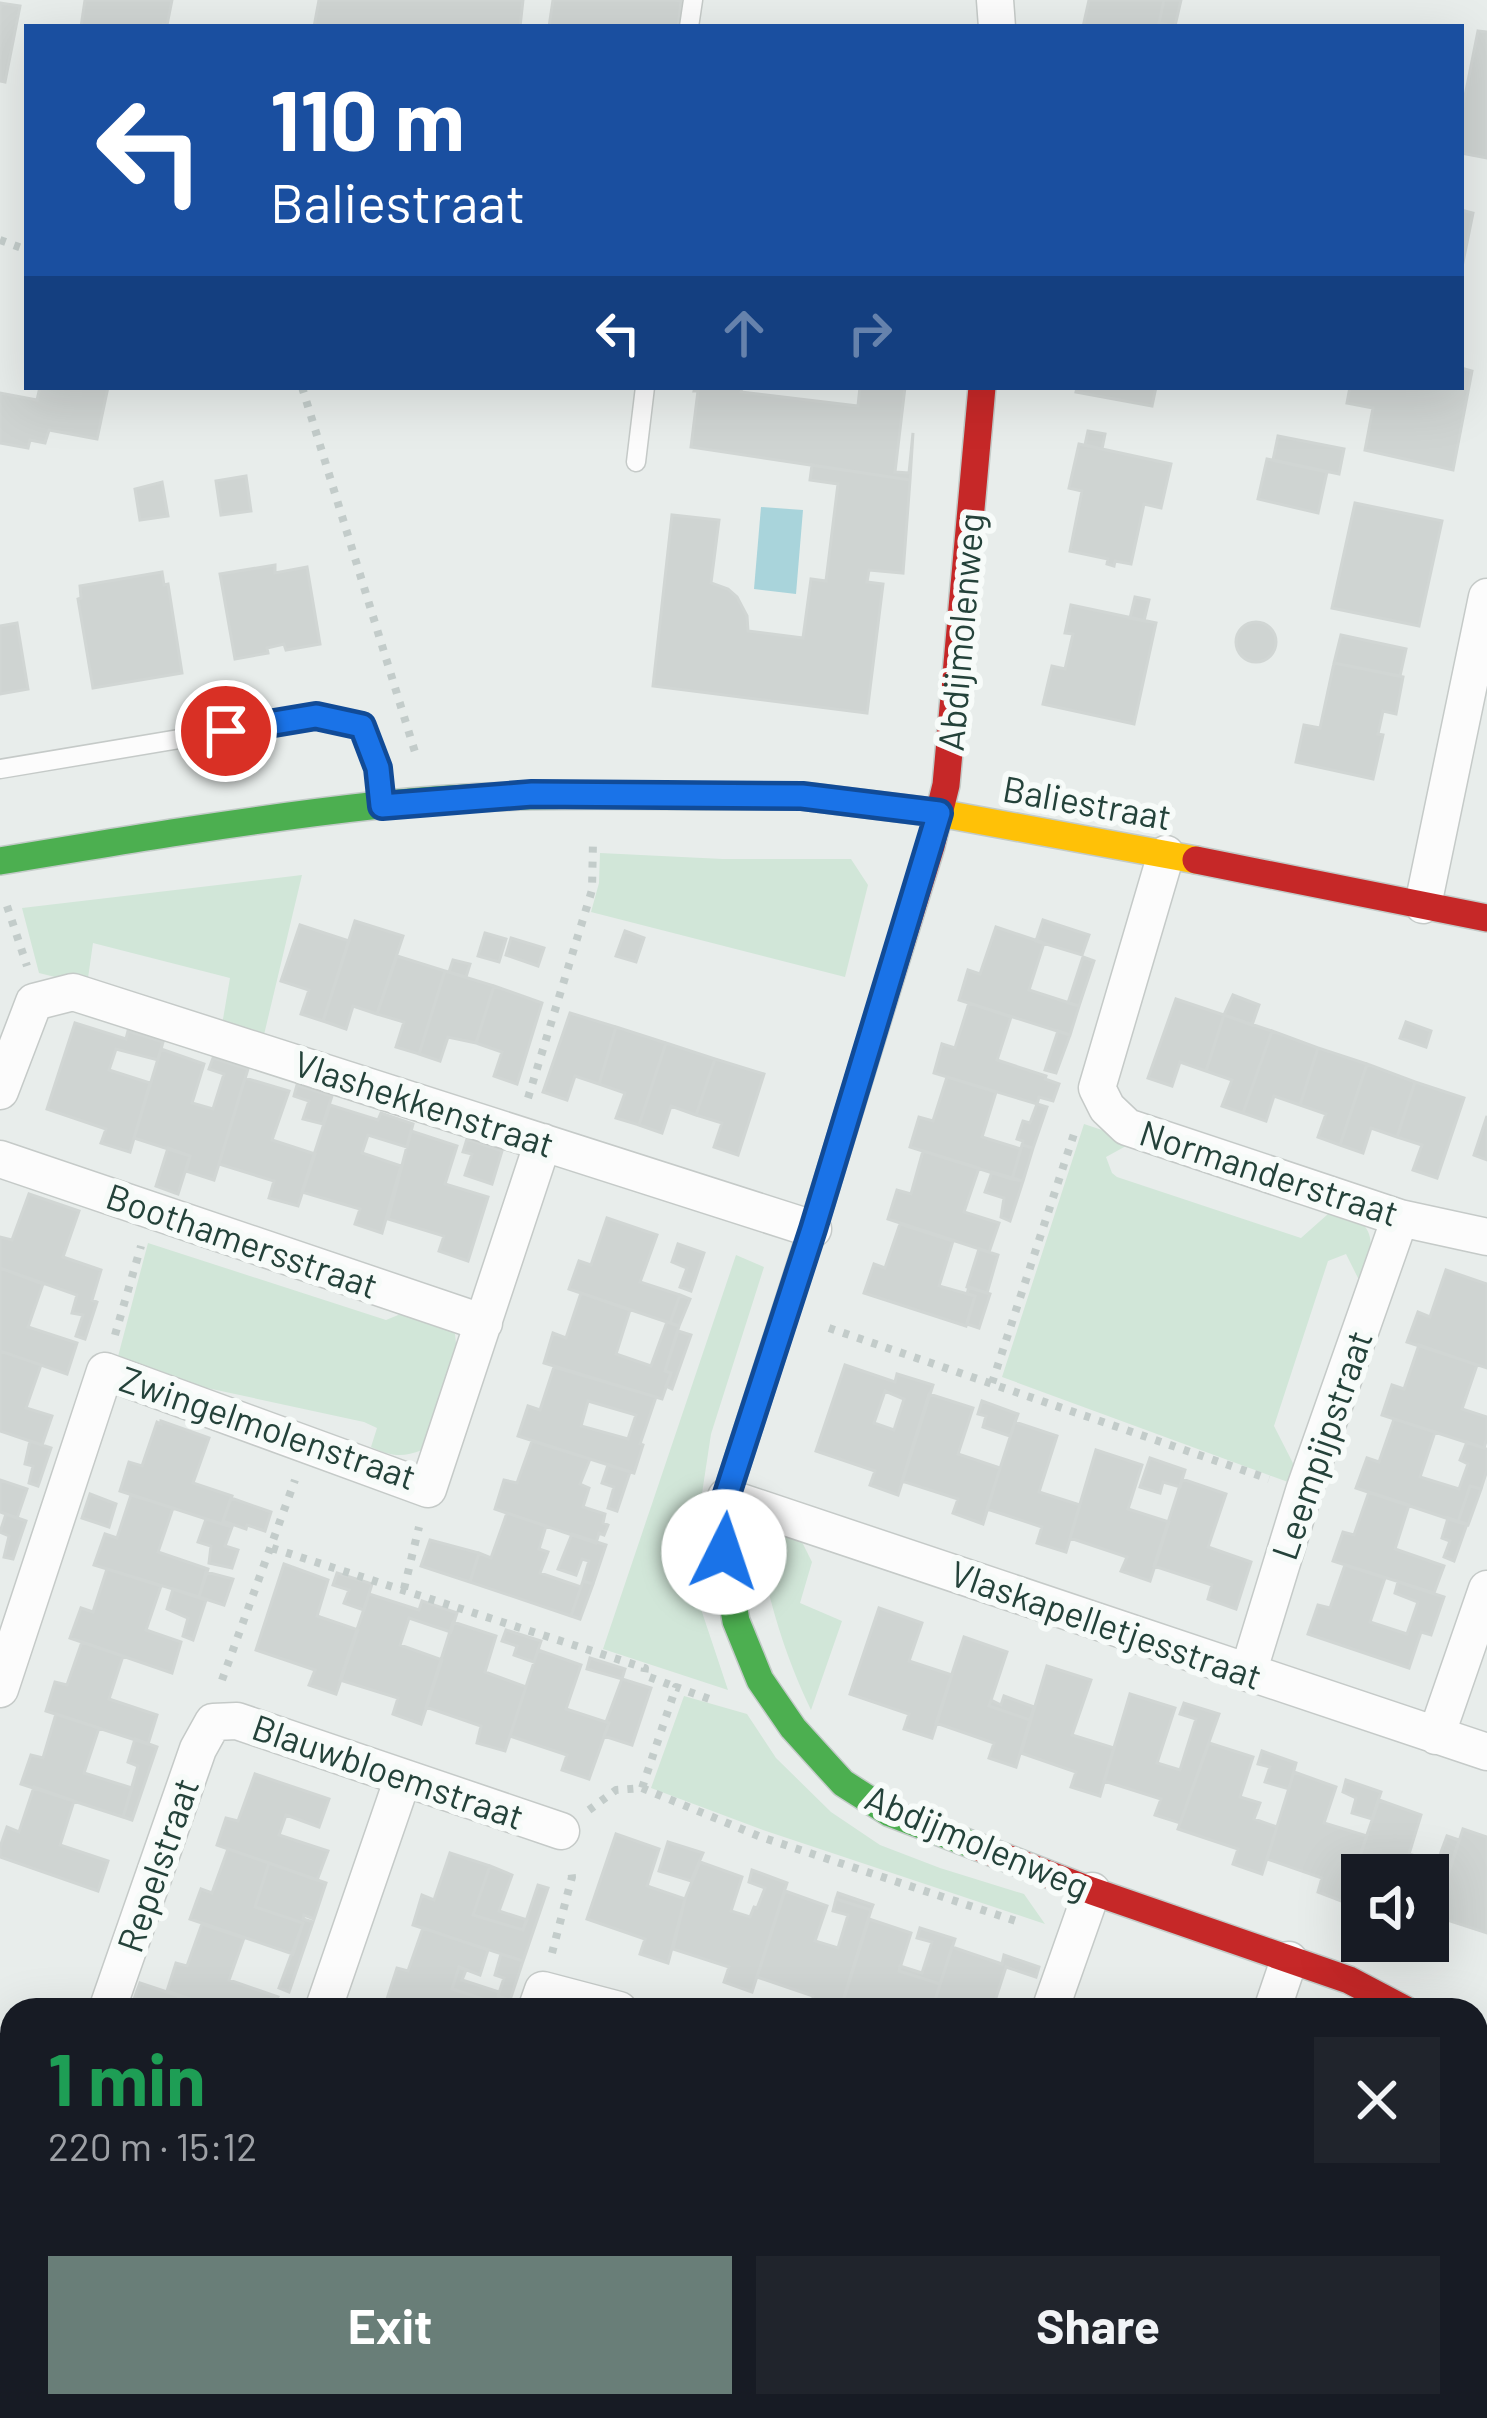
<!DOCTYPE html>
<meta charset="utf-8">
<style>
body{margin:0;font-family:Barlow,sans-serif;background:#20242c;color:#f1f3f6;height:100vh;display:flex;flex-direction:column;font-size:45px;white-space:nowrap}
*{box-sizing:border-box;margin:0}
p{font-size:39px;color:#9ea1a6}
.icon{flex:none;width:66px;height:66px;fill:none;stroke:currentColor;stroke-width:2;stroke-linecap:round;stroke-linejoin:round}
.map{position:relative;flex:1;overflow:hidden}
.details{position:absolute;left:0px;top:1998px;width:1488px;height:420px;display:flex;flex-direction:column;background:#171b24;border-radius:36px 36px 0 0;box-shadow:0 12px 48px #0002}
.details>*{flex:none}
.guide{position:absolute;left:24px;top:24px;width:1440px;height:366px;border-radius:0px;box-shadow:0 12px 48px #0002;background:#1a4fa0;color:#fff;overflow:hidden}
.tools{position:absolute;left:1341px;top:1854px;display:grid;gap:24px}
.tools a{display:grid;place-items:center;width:108px;height:108px;border-radius:0px;background:#171b24;box-shadow:0 12px 48px #0002;font-size:60px}
.pin{position:absolute;display:grid;place-items:center;width:102px;height:102px;color:#fff;margin:-51px;border:6px solid #fff;border-radius:50%;box-shadow:0 3px 12px #0007}
.me{position:absolute;width:132px;margin:-66px;rotate:4deg;stroke-linejoin:round;filter:drop-shadow(0 0 9px #0008)}
.turn{display:flex;align-items:center;gap:42px;height:252px;padding:0 48px;font-size:54px}
.turn .icon{width:156px;height:156px;stroke-width:2.5}
.turn b{display:block;font-size:84px;line-height:102px}
.lanes{display:flex;align-items:center;height:114px;padding:0 48px;background:#0003;justify-content:center;gap:60px;direction:ltr}
.lanes .off{opacity:.35}
.round{display:grid;place-items:center;flex:none;width:126px;height:126px;border-radius:0px;background:#20242c}
.head{display:flex;align-items:center;justify-content:space-between;height:204px;padding:0 48px}
h1{font-size:72px;font-weight:700;line-height:90px;color:#1e9e55}
.primary-button{display:flex;gap:24px;margin-top:auto;padding:24px 48px}
.primary-button a{flex:1;height:138px;border-radius:0px;background:#697e78;color:#fff;font-size:48px;font-weight:700;line-height:138px;text-align:center}
.primary-button a+a{background:#20242c;color:#f1f3f6}
.map>svg:first-child{display:block}
</style>
<div class="map">
<svg width="1487" height="2418" viewBox="0 0 1487 2418">
<rect width="100%" height="100%" fill="#e8edeb"/>
<!-- green -->
<path fill="#d1e6d8" d="M600,853L723,859H851L868,885L845,977L591,912L599,883Z
M302,875L263,1039L222,1025L230,978L93,943L87,985L39,973L22,908Z
M1084,1124L1135,1141L1106,1157L1112,1173L1117,1177L1301,1238L1328,1214L1341,1209C1381,1228 1373,1248 1361,1284L1346,1254L1328,1261L1274,1426L1298,1473L1295,1479L1288,1482L1002,1377Z
M148,1243L386,1320L408,1311L440,1324L455,1334L457,1353L422,1450C402,1458 390,1456 371,1447L377,1428L364,1422L170,1380L116,1364Z
M736,1255L764,1267L711,1434L694,1546L701,1609L728,1690L603,1649Z
M774,1533L799,1536L812,1562L800,1603L842,1621L811,1710C783,1651 771,1606 757,1543Z
M684,1696L747,1714L776,1758L831,1812L880,1845L940,1868L1024,1894L1045,1924L763,1830L651,1788Z
M1476,2370L1487,2374V2407L1483,2418H1361L1365,2406H1476Z"/>
<!-- water -->
<path fill="#a9d4db" d="M761,507L803,510L796,594L754,589Z"/>
<!-- building -->
<path fill="#cfd4d2" stroke="#d1d6d4" stroke-width="3" fill-rule="evenodd" d="M85,0H172L167,25L163,24L162,27H81Z
M319,0H523L520,27H314Z
M553,0H674L681,1L678,27H549Z
M1089,0H1164L1159,23L1178,27H1083Z
M1164,0H1181L1175,26L1159,23Z
M0,3L20,6L5,82L0,81Z
M1478,31L1487,32V158L1461,153V116Z
M1461,210L1473,213L1461,272Z
M1461,368L1472,371L1453,470L1365,450L1373,408L1347,403L1350,387H1461Z
M40,387H108L97,439L49,430L45,443L30,440L28,448L0,443V393L37,400Z
M695,387H742L741,392L858,406L860,387H905L895,472L909,473L913,433L910,480L691,447L698,391H694Z
M1077,387H1156L1152,406L1076,392Z
M1088,431L1105,434L1102,449L1085,445Z
M1278,436L1344,449L1339,474L1273,460Z
M1079,444L1171,464L1161,508L1144,504L1131,564L1115,561L1114,566L1107,564L1108,559L1070,551L1082,491L1069,488Z
M1267,459L1327,472L1318,513L1258,499Z
M812,465L910,480L903,573L869,570L867,582L883,584L867,713L653,686L672,515L719,520L711,583L728,589L737,597L747,616L748,631L803,638L811,579L826,581L838,484L810,480Z
M246,476L251,511L221,515L216,481Z
M162,482L168,516L140,520L135,489Z
M1355,503L1442,521L1419,626L1332,608Z
M275,565V573L307,567L320,644L286,650L284,644L267,648L268,653L235,659L220,574Z
M162,572L164,585L168,584L182,673L93,688L78,599L81,598L80,586Z
M1135,597L1149,600L1144,621L1130,618Z
M1071,605L1156,623L1134,724L1043,704L1052,666L1065,669L1073,634L1065,633Z
M1236 642a20 20 0 1 1 40 0a20 20 0 1 1-40 0Z
M17,623L28,689L0,694V626Z
M1341,635L1406,649L1400,676L1334,663Z
M1334,663L1403,677L1396,714L1383,711L1378,734L1383,735L1373,779L1296,762L1304,725L1320,728Z
M1043,920L1089,935L1082,955L1036,941Z
M355,921L403,936L377,1014L353,1006L346,1029L323,1021Z
M300,925L349,941L323,1021L301,1014L309,990L281,981Z
M996,927L1044,943L1029,990L1079,1006L1070,1035L959,1000L968,970L980,974Z
M625,931L644,938L636,962L616,956Z
M485,933L506,939L499,962L478,956Z
M511,938L544,948L538,966L506,955Z
M397,956L445,971L419,1054L396,1047L404,1022L377,1014Z
M1083,957L1094,961L1079,1006L1068,1003Z
M453,960L470,964L466,977L449,972Z
M445,971L494,986L476,1043L448,1037L440,1061L419,1054Z
M494,986L542,1003L517,1084L494,1076L502,1052L476,1043Z
M1233,995L1259,1005L1252,1025L1224,1015Z
M1176,999L1224,1015L1206,1071L1180,1062L1172,1086L1148,1078Z
M969,1003L1011,1017L997,1060L1046,1076L1045,1079L1059,1084L1053,1101L1039,1097L1037,1104L934,1073L942,1044L955,1048Z
M570,1013L616,1027L599,1084L575,1076L567,1100L543,1092Z
M1224,1015L1272,1031L1243,1113L1222,1106L1232,1080L1206,1071Z
M1406,1022L1431,1031L1426,1047L1400,1038Z
M75,1023L126,1039L128,1031L163,1042L158,1060L116,1049L109,1070L150,1083L130,1152L101,1143L106,1129L47,1109Z
M616,1027L666,1043L639,1125L616,1118L625,1093L599,1084Z
M1058,1031L1070,1035L1056,1073L1045,1070Z
M1272,1031L1318,1048L1300,1105L1274,1096L1266,1121L1243,1113Z
M666,1043L715,1059L696,1115L671,1106L662,1133L639,1125Z
M1318,1048L1367,1064L1340,1145L1318,1137L1326,1114L1300,1105Z
M161,1049L204,1064L192,1103L213,1109L224,1074L209,1069L213,1058L248,1069L214,1180L186,1171L190,1156L134,1138Z
M715,1059L764,1074L738,1155L714,1147L722,1123L696,1115Z
M1367,1064L1415,1082L1397,1137L1371,1128L1363,1153L1340,1145Z
M947,1077L996,1092L982,1137L1021,1149L1012,1179L910,1147L919,1117L933,1121Z
M245,1078L289,1091L272,1140L315,1154L298,1206L269,1198L274,1181L219,1164Z
M1415,1082L1464,1098L1437,1178L1413,1170L1422,1145L1397,1137Z
M297,1085L332,1096L323,1124L303,1119L309,1101L294,1096Z
M1037,1104L1047,1107L1033,1148L1022,1145L1023,1141L1017,1139L1023,1121L1030,1123Z
M330,1105L378,1120L381,1113L413,1124L407,1147L368,1135L362,1153L401,1166L382,1233L355,1224L360,1209L302,1192Z
M1487,1116V1160L1474,1155Z
M411,1131L457,1146L445,1184L488,1197L468,1261L439,1251L444,1236L388,1219Z
M467,1139L502,1151L492,1184L465,1175L472,1154L463,1152Z
M1022,1145L1033,1148L1023,1181L1012,1179Z
M168,1148L190,1156L178,1194L156,1186Z
M923,1151L979,1168L964,1212L999,1223L989,1252L888,1219L897,1190L911,1194Z
M992,1172L1023,1181L1010,1221L1001,1217L1004,1198L985,1192Z
M29,1194L79,1211L63,1257L101,1270L92,1300L97,1302L85,1339L76,1336L83,1315L72,1313L77,1295L0,1268V1237L12,1240Z
M607,1218L657,1235L640,1282L680,1295L670,1323L569,1289L579,1261L591,1265Z
M900,1224L953,1241L939,1286L975,1296L966,1326L864,1293L874,1264L885,1268Z
M678,1244L704,1253L691,1291L680,1287L687,1268L672,1262Z
M979,1249L998,1255L987,1293L967,1287Z
M0,1268L43,1284L28,1327L77,1343L67,1374L0,1351Z
M1446,1270L1487,1284V1368L1407,1342L1418,1312L1430,1317Z
M969,1287L990,1294L979,1328L967,1324L975,1296L967,1294Z
M581,1293L630,1310L616,1354L651,1366L667,1322L679,1326L665,1371L671,1373L662,1399L544,1363L553,1333L566,1338Z
M680,1295L690,1299L679,1326L670,1323Z
M678,1331L691,1335L672,1389L666,1386L671,1373L665,1371Z
M1419,1345L1477,1365L1462,1409L1487,1417V1438L1484,1448L1382,1415L1392,1385L1404,1389Z
M0,1351L41,1365L26,1408L52,1416L42,1445L0,1431Z
M845,1365L895,1382L897,1374L933,1385L898,1495L870,1485L875,1471L816,1451ZM885,1391L904,1399L894,1430L874,1423Z
M554,1367L656,1397L640,1444L643,1445L634,1473L518,1436L528,1406L540,1410ZM588,1401L636,1415L628,1439L581,1426Z
M929,1394L973,1408L958,1454L1000,1468L983,1524L953,1513L958,1499L902,1481Z
M982,1401L1018,1414L1010,1436L983,1427L986,1416L978,1414Z
M1394,1419L1435,1432L1420,1477L1459,1489L1468,1464L1460,1460L1467,1442L1487,1449V1470L1481,1489L1470,1486L1458,1522L1356,1488L1367,1458L1379,1462Z
M161,1421L209,1438L193,1483L232,1496L222,1524L120,1491L129,1462L142,1466L157,1422L161,1424Z
M1015,1422L1057,1436L1039,1492L1080,1505L1066,1552L1037,1543L1042,1527L987,1509Z
M30,1441L51,1448L38,1486L29,1483L33,1466L25,1464Z
M532,1441L590,1459L580,1484L589,1488L583,1507L605,1514L603,1523L608,1525L604,1535L599,1533L596,1543L495,1509L504,1480L517,1483Z
M1096,1450L1142,1465L1128,1509L1169,1522L1150,1581L1121,1571L1127,1557L1070,1538Z
M1150,1458L1185,1470L1180,1487L1163,1482L1160,1493L1140,1487Z
M608,1465L630,1472L617,1511L608,1508L614,1487L602,1483Z
M1182,1479L1226,1494L1208,1547L1251,1562L1236,1609L1208,1599L1212,1585L1154,1566Z
M0,1480L27,1489L17,1518L0,1512Z
M1470,1486L1481,1489L1468,1525L1458,1522Z
M1369,1492L1409,1505L1395,1549L1444,1566L1434,1593L1333,1561L1343,1532L1354,1535Z
M90,1494L116,1504L109,1527L82,1518Z
M131,1495L173,1508L158,1552L208,1569L199,1597L94,1565L105,1534L117,1538Z
M231,1498L271,1512L265,1531L247,1525L246,1529L223,1521Z
M507,1513L546,1526L539,1549L548,1552L540,1573L581,1587L571,1616L470,1582L479,1553L491,1558Z
M6,1514L26,1521L13,1559L4,1557L9,1536L0,1532Z
M1448,1518L1467,1524L1454,1561L1444,1557L1450,1541L1442,1538Z
M206,1519L232,1527L225,1546L238,1550L232,1568L209,1563L211,1546L198,1542Z
M572,1534L606,1545L593,1584L583,1581L589,1561L582,1559L576,1575L558,1569Z
M430,1540L479,1553L470,1582L421,1566Z
M284,1564L328,1580L317,1616L358,1630L336,1694L309,1685L315,1670L256,1650Z
M1345,1565L1385,1578L1370,1622L1407,1634L1418,1602L1395,1593L1398,1582L1444,1597L1431,1635L1421,1632L1409,1668L1308,1634L1318,1605L1330,1608Z
M107,1569L161,1586L146,1630L181,1642L172,1673L70,1638L81,1608L93,1612Z
M206,1572L233,1579L224,1605L199,1597Z
M337,1573L372,1584L364,1610L344,1603L349,1590L333,1585Z
M583,1581L593,1584L580,1619L571,1616Z
M173,1589L206,1600L193,1640L183,1636L188,1618L167,1609Z
M369,1594L419,1610L422,1601L457,1613L451,1632L409,1618L400,1645L442,1660L421,1724L393,1714L398,1698L340,1680Z
M879,1608L922,1623L909,1661L952,1675L932,1738L904,1729L909,1714L850,1694Z
M453,1622L496,1636L485,1672L526,1687L505,1751L477,1743L481,1726L426,1707Z
M506,1630L541,1641L534,1662L514,1655L517,1646L502,1641Z
M964,1637L1007,1652L989,1706L1030,1720L1016,1767L989,1758L994,1743L936,1723Z
M82,1642L123,1656L109,1699L157,1715L148,1744L46,1711L55,1682L67,1685Z
M538,1650L581,1665L566,1709L609,1723L589,1779L562,1770L567,1755L510,1736Z
M590,1658L625,1669L622,1679L587,1669Z
M1047,1666L1091,1680L1072,1735L1114,1748L1100,1796L1071,1787L1076,1772L1021,1753Z
M622,1679L651,1688L632,1745L604,1736L609,1723L606,1722Z
M1130,1694L1175,1708L1157,1763L1180,1770L1196,1719L1180,1714L1184,1703L1219,1714L1180,1823L1155,1815L1161,1799L1104,1781Z
M1004,1696L1034,1707L1030,1720L989,1706L991,1700L1001,1705Z
M56,1714L99,1728L84,1773L132,1788L123,1817L21,1784L31,1755L43,1758Z
M135,1739L157,1747L132,1820L123,1817L138,1766L128,1762Z
M1209,1743L1253,1757L1240,1797L1260,1803L1254,1819L1277,1827L1262,1874L1233,1864L1238,1849L1178,1829Z
M1262,1751L1296,1763L1289,1789L1265,1782L1270,1767L1258,1764Z
M1294,1772L1336,1787L1324,1823L1367,1836L1344,1902L1318,1892L1322,1878L1267,1859Z
M255,1774L329,1799L319,1827L286,1815L279,1835L328,1851L317,1880L217,1845L226,1818L238,1821Z
M1346,1780L1381,1792L1372,1819L1352,1813L1356,1798L1343,1792Z
M34,1787L74,1801L60,1845L108,1861L98,1891L0,1857V1847L7,1827L19,1832Z
M1379,1800L1421,1815L1409,1854L1437,1863L1447,1836L1459,1840L1430,1931L1428,1875H1362V1891L1349,1887Z
M1463,1829L1487,1837V1933L1435,1916Z
M616,1834L659,1849L647,1886L685,1899L668,1963L640,1954L645,1939L587,1919Z
M668,1842L703,1853L691,1881L659,1871Z
M228,1849L269,1863L255,1907L303,1923L293,1954L190,1919L201,1889L212,1893Z
M450,1853L490,1866L473,1915L523,1930L538,1885L548,1888L523,1961L413,1925L422,1895L434,1900Z
M700,1862L742,1877L731,1911L750,1917L754,1907L757,1908L765,1888L749,1882L752,1870L787,1883L752,1992L724,1982L729,1967L673,1949L685,1899Z
M269,1863L326,1883L314,1919L304,1915L303,1919L313,1922L289,1992L279,1988L303,1923L255,1907Z
M490,1866L512,1875L499,1911L527,1920L523,1930L473,1915Z
M785,1891L827,1906L815,1941L838,1948L848,1915L833,1911L836,1899L871,1910L840,2010H809L813,1996L757,1977Z
M838,1893L873,1905L871,1910L836,1899Z
M869,1919L911,1933L899,1971L940,1984L932,2010H856L842,2005Z
M202,1924L244,1938L229,1980L278,1997L273,2010H222L167,1991L176,1963L187,1966Z
M423,1928L488,1950L480,1975L459,1967L452,1989L505,2006L504,2010H421L387,1999L397,1968L408,1971Z
M920,1928L955,1939L940,1984L899,1971L900,1966L922,1973L932,1942L917,1938Z
M952,1947L1002,1964L1004,1955L1039,1967L1036,1977L1006,1967L992,2010H932Z
M501,1954L523,1961L510,2000L498,1996L504,1978L495,1975Z
M459,1967L466,1970L462,1980L499,1992L498,1996L510,2000L505,2006L452,1989Z
M140,1983L179,1996L174,2010H130Z
M179,1996L222,2010H174Z
M1481,2171L1487,2173V2269L1476,2265V2184Z
M0,2268L12,2293V2311L0,2316Z
M12,2373V2406H43L49,2417L0,2418V2379Z
M462,2406H521L518,2416L524,2418H458Z
M546,2406H585L581,2418H569L570,2414Z
M675,2406H723L730,2409L731,2406H752L768,2411L766,2418H670Z
M1211,2406H1255L1251,2418H1193L1197,2408L1209,2413Z"/>
<g fill="none" stroke-linecap="round" stroke-linejoin="round">
<defs>
<path id="lane" d="M689,27L693,0
M636,462L645,387
M0,769L317,716L362,726L378,768L381,801"/>
<path id="street" d="M995,0L997,27
M1166,854L1097,1088L1107,1108L1127,1127L1400,1218L1487,1237
M1423,905L1487,597
M0,1091L34,1002L73,992L813,1229
M0,1159L484,1323
M726,1497L1487,1752
M1248,1673L1304,1491L1400,1218
M0,1689L105,1371L428,1489L543,1142
M1436,1736L1487,1589
M107,2010L198,1749L213,1722L237,1721L561,1831
M323,2010L403,1778
M536,2010L543,1990L619,2010
M1050,2010L1092,1891
M1272,2010L1289,1960
M0,2069L12,2094
M1476,2076L1487,2056
M1476,2333L1487,2337
M155,2406L198,2418
M948,2406L983,2418
M396,2418L400,2406
M1130,2418L1134,2406"/>
<path id="fast" d="M0,861C126,840 252,819 379,805C488,793 598,795 707,796
M821,1202L726,1497L724,1552L736,1621L760,1680L793,1728L843,1783L890,1813L978,1847"/>
<path id="slow" d="M707,796H802L939,813L1196,860"/>
<path id="jam" d="M1196,860L1487,918
M821,1202L931,846L946,785L982,387
M978,1847L1092,1891L1349,1980L1406,2010"/>
</defs>
<!-- lane casing -->
<use href="#lane" stroke="#c5cac8" stroke-width="21"/>
<!-- street casing -->
<use href="#street" stroke="#c5cac8" stroke-width="39"/>
<!-- fast casing -->
<use href="#fast" stroke="#c3cbc8" stroke-width="30"/>
<!-- slow casing -->
<use href="#slow" stroke="#c3cbc8" stroke-width="30"/>
<!-- jam casing -->
<use href="#jam" stroke="#c3cbc8" stroke-width="30"/>
<!-- path -->
<path stroke="#c3ccca" stroke-width="8" stroke-dasharray="6 9" stroke-linecap="butt" d="M0,240L27,250
M302,387L415,752
M7,906L27,966
M528,1098L592,890L593,841
M829,1328L1269,1479
M115,1335L141,1246
M992,1383L1074,1134
M272,1548L645,1668L644,1675L676,1687
M404,1589L419,1527
M222,1680L295,1480
M642,1788L761,1837L1019,1922
M589,1810L616,1790L642,1788L676,1687L715,1701
M552,1953L572,1877L571,1869
M605,2418L609,2406
M1350,2418L1354,2406"/>
<!-- lane -->
<use href="#lane" stroke="#fcfcfc" stroke-width="18"/>
<!-- street -->
<use href="#street" stroke="#fcfcfc" stroke-width="36"/>
<!-- fast -->
<use href="#fast" stroke="#4caf50" stroke-width="27"/>
<!-- slow -->
<use href="#slow" stroke="#ffc107" stroke-width="27"/>
<!-- jam -->
<use href="#jam" stroke="#c62828" stroke-width="27"/>
</g>
<g fill="none" stroke-linecap="round" stroke-linejoin="round">
<defs>
<path id="route" d="M226,731L316,716L362,726L378,768L382,806L532,794L802,796L939,813L813,1229L726,1497L724,1552"/>
</defs>
<!-- route casing -->
<use href="#route" stroke="#114b97" stroke-width="30"/>
<!-- route -->
<use href="#route" stroke="#1a73e8" stroke-width="21"/>
</g>
<g text-anchor="middle" stroke-width="12" stroke-linejoin="round" paint-order="stroke">
<!-- street labels -->
<g font-size="36" fill="#24423a" stroke="#f7fbf9">
<text transform="translate(961 632) rotate(-85)" y="13">Abdijmolenweg</text>
<text transform="translate(1087 803) rotate(10)" y="13">Baliestraat</text>
<text transform="translate(424 1104) rotate(18)" y="13">Vlashekkenstraat</text>
<text transform="translate(1269 1173) rotate(18)" y="13">Normanderstraat</text>
<text transform="translate(242 1241) rotate(19)" y="13">Boothamersstraat</text>
<text transform="translate(268 1428) rotate(19)" y="13">Zwingelmolenstraat</text>
<text transform="translate(1322 1445) rotate(-71)" y="13">Leempijpstraat</text>
<text transform="translate(1106 1625) rotate(19)" y="13">Vlaskapelletjesstraat</text>
<text transform="translate(388 1772) rotate(19)" y="13">Blauwbloemstraat</text>
<text transform="translate(977 1842) rotate(23)" y="13">Abdijmolenweg</text>
<text transform="translate(158 1865) rotate(-71)" y="13">Repelstraat</text>
</g>
</g>
</svg>
<div class="tools">
<a><svg class="icon" aria-label="sound" viewBox="0 0 24 24"><path d="M4 9h4l5-4v14l-5-4H4zM17 9q2 3 0 6"/></svg></a>
</div>
<div class="pin" style="left:226px;top:731px;background:#d93025"><svg class="icon" aria-label="arrive" viewBox="0 0 24 24"><path d="M6 21V4h12l-3 4 3 4H6"/></svg></div>
<svg class="me" style="left:724px;top:1552px" viewBox="-20 -20 40 40"><circle r="19" fill="#fff"/><path d="M0-13L10 11 0 6-10 11z" fill="#1a73e8"/></svg>
<div class="guide">
<div class="turn"><svg class="icon" aria-label="left" viewBox="0 0 24 24"><path d="M17 20v-9H6M10 6l-5 5 5 5"/></svg><div><b>110 m</b>Baliestraat</div></div>
<div class="lanes"><svg class="icon" aria-label="left" viewBox="0 0 24 24"><path d="M17 20v-9H6M10 6l-5 5 5 5"/></svg><svg class="icon off" aria-label="ahead" viewBox="0 0 24 24"><path d="M12 20V5M6 11l6-6 6 6"/></svg><svg class="icon off" aria-label="right" viewBox="0 0 24 24"><path d="M7 20v-9h11M14 6l5 5-5 5"/></svg></div>
</div>
<section class="details">
<div class="head"><div><h1>1 min</h1><p>220 m · 15:12</p></div><a class="round"><svg class="icon" aria-label="close" viewBox="0 0 24 24"><path d="M6 6l12 12M18 6L6 18"/></svg></a></div>
<div class="primary-button"><a>Exit</a><a>Share</a></div>
</section>
</div>
